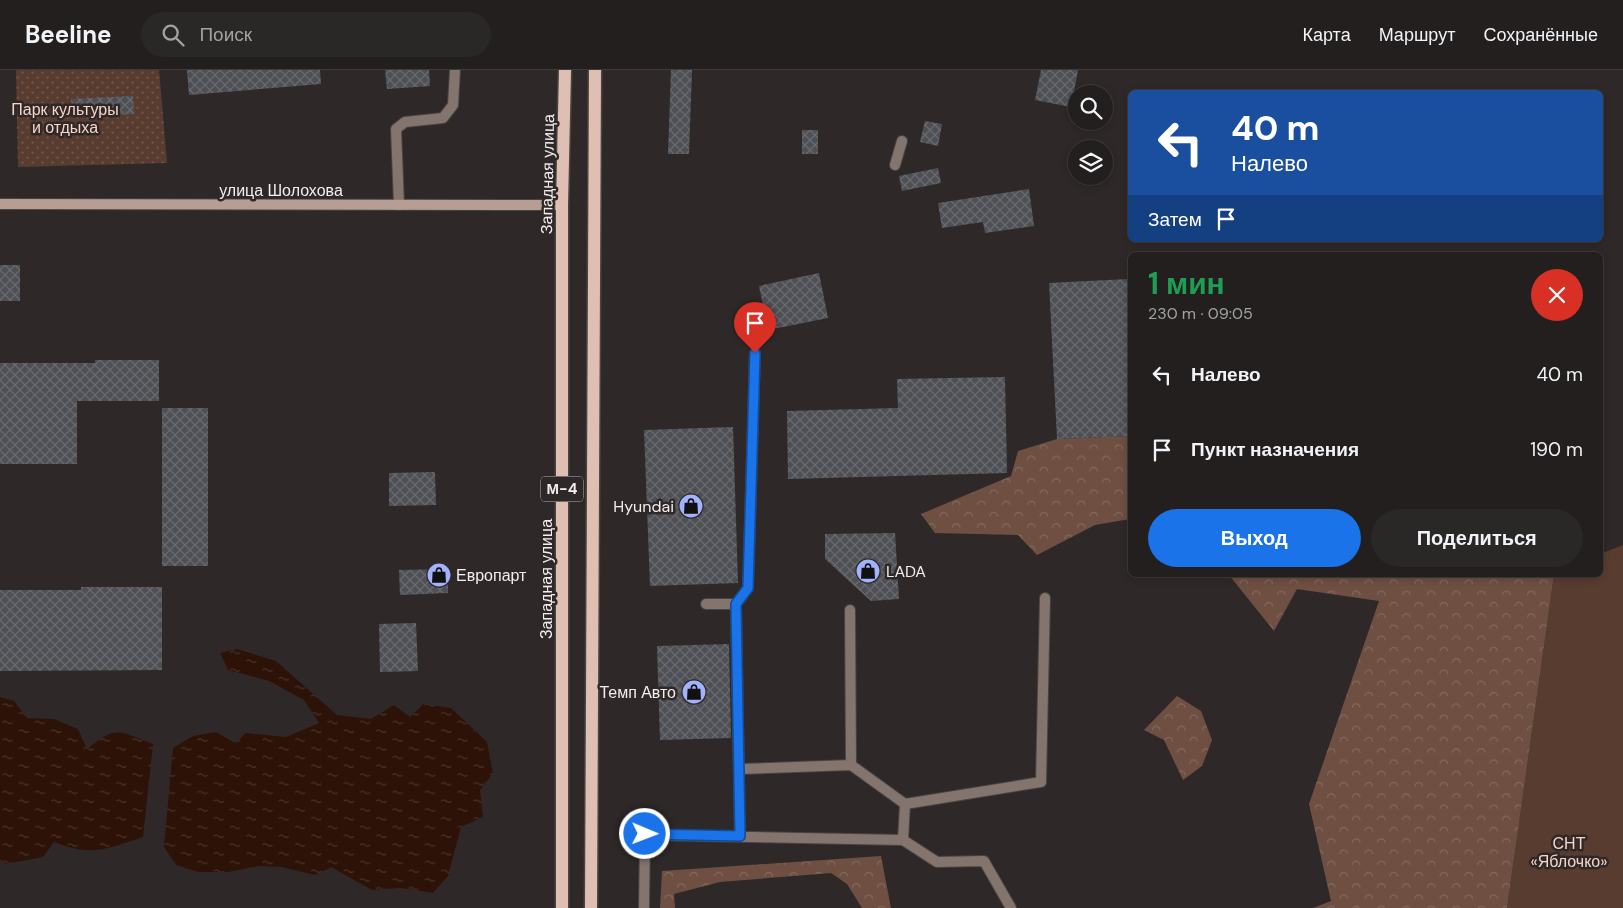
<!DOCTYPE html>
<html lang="ru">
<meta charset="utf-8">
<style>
body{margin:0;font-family:"DM Sans",sans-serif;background:#2a2727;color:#f1f3f6;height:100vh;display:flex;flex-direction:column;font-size:19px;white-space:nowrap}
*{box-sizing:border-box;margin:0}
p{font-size:16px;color:#a2a2a4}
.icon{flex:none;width:28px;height:28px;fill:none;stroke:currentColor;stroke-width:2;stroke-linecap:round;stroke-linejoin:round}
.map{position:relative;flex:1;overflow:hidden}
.side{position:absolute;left:1128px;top:182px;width:475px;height:325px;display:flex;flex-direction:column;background:#221f1e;border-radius:8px;box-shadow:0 2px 8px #0003,0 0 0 1px #3f3d3c}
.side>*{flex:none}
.hud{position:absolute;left:1128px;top:20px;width:475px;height:152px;border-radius:8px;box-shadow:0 2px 8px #0003,0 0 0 1px #3f3d3c;background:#1a4fa0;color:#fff;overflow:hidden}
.controls{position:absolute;left:1068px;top:15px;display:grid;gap:10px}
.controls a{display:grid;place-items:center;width:45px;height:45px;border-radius:50%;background:#221f1e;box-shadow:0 2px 8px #0003,0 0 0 1px #3f3d3c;font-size:25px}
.pin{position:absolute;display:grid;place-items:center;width:42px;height:42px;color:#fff;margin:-51px -21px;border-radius:50% 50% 50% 0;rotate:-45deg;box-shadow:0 0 5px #0007}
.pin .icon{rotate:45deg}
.me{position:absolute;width:55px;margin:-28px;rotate:91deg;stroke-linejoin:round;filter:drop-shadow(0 0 4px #0008)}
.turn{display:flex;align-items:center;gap:18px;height:105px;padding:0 20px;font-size:22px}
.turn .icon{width:65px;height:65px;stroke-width:2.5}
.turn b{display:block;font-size:35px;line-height:42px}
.then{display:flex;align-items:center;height:48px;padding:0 20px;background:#0003;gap:10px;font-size:19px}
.round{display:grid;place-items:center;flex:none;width:52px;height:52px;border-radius:26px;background:#2a2727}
.summary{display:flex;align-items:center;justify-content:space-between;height:85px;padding:0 20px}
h1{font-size:30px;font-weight:700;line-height:38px;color:#1e9e55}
.action{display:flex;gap:10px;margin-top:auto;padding:10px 20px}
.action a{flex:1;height:58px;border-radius:30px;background:#1a73e8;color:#fff;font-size:20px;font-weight:700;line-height:58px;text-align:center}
.action a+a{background:#2a2727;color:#f1f3f6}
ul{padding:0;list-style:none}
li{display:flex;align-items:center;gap:15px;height:75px;padding:0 20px}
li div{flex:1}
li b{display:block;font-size:19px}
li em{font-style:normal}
header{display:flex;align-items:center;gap:30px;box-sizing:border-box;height:70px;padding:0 25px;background:#221f1e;border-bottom:1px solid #3f3d3c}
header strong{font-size:24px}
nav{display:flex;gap:28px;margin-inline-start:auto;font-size:18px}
.search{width:350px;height:45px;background:#2a2727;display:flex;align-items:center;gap:12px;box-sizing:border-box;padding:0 18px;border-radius:28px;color:#a2a2a4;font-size:19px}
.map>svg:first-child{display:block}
</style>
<header>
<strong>Beeline</strong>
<div class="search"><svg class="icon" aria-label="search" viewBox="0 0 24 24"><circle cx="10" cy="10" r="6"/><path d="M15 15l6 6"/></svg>Поиск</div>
<nav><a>Карта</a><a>Маршрут</a><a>Сохранённые</a></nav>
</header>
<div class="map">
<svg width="1623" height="838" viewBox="0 0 1623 838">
<defs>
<pattern id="forest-crowns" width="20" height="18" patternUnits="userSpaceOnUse" patternTransform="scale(1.25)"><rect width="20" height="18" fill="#6e4f42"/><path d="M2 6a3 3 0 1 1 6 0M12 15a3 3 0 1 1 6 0" fill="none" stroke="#83695d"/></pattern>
<pattern id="park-dots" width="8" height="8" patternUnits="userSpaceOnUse" patternTransform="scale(1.25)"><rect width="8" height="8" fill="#593c30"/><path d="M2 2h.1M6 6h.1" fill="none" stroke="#71584e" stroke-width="1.8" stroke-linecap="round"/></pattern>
<pattern id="water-ripples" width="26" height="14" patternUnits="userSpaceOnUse" patternTransform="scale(1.25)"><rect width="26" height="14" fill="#2c1207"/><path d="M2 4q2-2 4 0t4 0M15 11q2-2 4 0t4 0" fill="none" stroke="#4b352b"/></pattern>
<pattern id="building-cross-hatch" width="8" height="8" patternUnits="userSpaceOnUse" patternTransform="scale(1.25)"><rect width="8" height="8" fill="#4f5055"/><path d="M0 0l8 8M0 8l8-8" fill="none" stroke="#696a6e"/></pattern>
</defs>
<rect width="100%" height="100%" fill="#2e2928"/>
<!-- green -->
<path fill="#593c30" d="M1623,475V838H1507L1554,505H1600V484Z"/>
<!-- forest -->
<path fill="url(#forest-crowns)" d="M1130,366V449L1095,455L1037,485L1018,465L935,463L921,444L1011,406L1018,381L1057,369Z
M1229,505H1554L1507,838H1313L1331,831L1309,734L1379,531L1297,519L1274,561Z
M1177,626L1201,641L1212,670L1202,696L1183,710L1164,670L1144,660Z
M881,786L891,838H862L847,814L831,803L720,812L674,824L675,838H660L662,801Z"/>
<!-- park -->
<path fill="url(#park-dots)" d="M16,0H159L167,93L18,97Z"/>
<!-- water -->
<path fill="url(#water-ripples)" d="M237,579L276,591L337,645L371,649L394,635L410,647L423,634L451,638L487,672L493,703L480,720L483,747L461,757L448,806L433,823L401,818L372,820L331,797L315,805L282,797L259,796L228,802H199L176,795L164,777L173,678L193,666L216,662L235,673L246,663L286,667L319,653L304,630L269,611L228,600L220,583Z
M0,627L14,631L27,648L54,649L78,659L87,679C118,654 118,661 153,674L143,767C106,779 92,787 54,772L43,787L6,794L0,789Z"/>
<!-- building -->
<path fill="url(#building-cross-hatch)" d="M187,0H320L321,14L189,25Z
M385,0H429L430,16L387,19Z
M671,0H692L689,84H668Z
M1041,0H1078L1071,37L1035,30Z
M133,26L134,44L72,47L71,29Z
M925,51L942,54L938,76L920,72Z
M802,60H818V84H802Z
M938,98L941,113L902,121L899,106Z
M1029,119L1034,156L985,163L983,152L942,158L938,133Z
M0,195H20V231H0Z
M819,203L828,248L768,260L759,216Z
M1128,209L1130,366L1057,369L1049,213Z
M95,290H159V331H77V394H0V293H95Z
M1005,307L1007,403L788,409L787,341L898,338L897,309Z
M162,338H208V496H162Z
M733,357L738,513L650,516L644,360Z
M435,402L436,435L389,436V403Z
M895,463L899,529L871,531L825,489V464Z
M448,499V523L400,525L399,500Z
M81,517H162V600L0,601V520H81Z
M416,553L418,601L380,602L379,554Z
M729,574L731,668L660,670L657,576Z"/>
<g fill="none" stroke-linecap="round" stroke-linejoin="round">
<defs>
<path id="lane" d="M895,95L902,71
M399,135L396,59L405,52L443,48L453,35L455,0
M706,534H736L740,767
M736,534L748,518L755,283
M851,695L905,734
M740,699L851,695L850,540
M903,770L937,792L984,791L1011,838
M644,838L645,765L903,770L905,734L1041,712L1045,528"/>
<path id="secondary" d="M0,134L562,135"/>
<path id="primary" d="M562,838V135L565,0
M591,838L595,0"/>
</defs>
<!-- lane casing -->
<use href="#lane" stroke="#494543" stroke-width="12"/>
<!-- secondary casing -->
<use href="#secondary" stroke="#494543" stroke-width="12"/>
<!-- primary casing -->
<use href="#primary" stroke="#494543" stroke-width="15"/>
<!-- lane -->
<use href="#lane" stroke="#84746e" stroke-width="10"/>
<!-- secondary -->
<use href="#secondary" stroke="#b79e94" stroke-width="10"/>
<!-- primary -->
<use href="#primary" stroke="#debfb2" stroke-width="12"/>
</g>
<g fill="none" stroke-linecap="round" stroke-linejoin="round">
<defs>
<path id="route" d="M645,764L740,766L736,534L748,518L755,283"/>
</defs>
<!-- route casing -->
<use href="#route" stroke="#114b97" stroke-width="12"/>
<!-- route -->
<use href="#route" stroke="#1a73e8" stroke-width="9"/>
</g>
<!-- icons -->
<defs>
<symbol id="shop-disc" viewBox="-11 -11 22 22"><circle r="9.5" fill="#a3b2fd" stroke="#2e2928"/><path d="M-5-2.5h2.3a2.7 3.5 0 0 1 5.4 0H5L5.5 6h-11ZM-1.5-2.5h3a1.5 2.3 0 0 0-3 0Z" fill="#111"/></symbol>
</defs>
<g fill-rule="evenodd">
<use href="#shop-disc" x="677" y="422" width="28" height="28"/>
<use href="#shop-disc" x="854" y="487" width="28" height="28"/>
<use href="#shop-disc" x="425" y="491" width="28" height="28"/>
<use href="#shop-disc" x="680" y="608" width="28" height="28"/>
</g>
<g text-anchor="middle" stroke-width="5" stroke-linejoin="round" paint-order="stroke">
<!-- shield labels -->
<rect fill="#2e2928" stroke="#b6b3b1" stroke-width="1" x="541" y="406.5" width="42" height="25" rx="4"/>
<g font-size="15" font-weight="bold" fill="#f1eeec">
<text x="562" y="424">М-4</text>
</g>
<!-- park labels -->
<g font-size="16" fill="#f9d4c5" stroke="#2e2928">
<text x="65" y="45">Парк культуры<tspan x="65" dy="18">и отдыха</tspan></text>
<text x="1569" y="779">СНТ<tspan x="1569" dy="18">«Яблочко»</tspan></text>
</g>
<!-- street labels -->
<g font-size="16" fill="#f1eeec" stroke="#2e2928">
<text transform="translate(547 104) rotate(-89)" y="6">Западная улица</text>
<text x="281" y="126">улица Шолохова</text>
<text transform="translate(546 509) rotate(-90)" y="6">Западная улица</text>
</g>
<!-- poi labels -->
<g font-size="16" fill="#f1eeec" stroke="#2e2928" text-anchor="end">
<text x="674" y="442">Hyundai</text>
<text x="886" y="507" text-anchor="start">LADA</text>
<text x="456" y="511" text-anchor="start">Европарт</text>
<text x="676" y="628">Темп Авто</text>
</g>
</g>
</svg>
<div class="controls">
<a><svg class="icon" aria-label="search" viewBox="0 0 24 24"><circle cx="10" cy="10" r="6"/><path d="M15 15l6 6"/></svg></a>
<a><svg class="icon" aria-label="layers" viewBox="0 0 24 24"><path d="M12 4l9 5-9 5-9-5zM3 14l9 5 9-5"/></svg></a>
</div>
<div class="pin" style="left:755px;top:283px;background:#d93025"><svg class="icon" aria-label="arrive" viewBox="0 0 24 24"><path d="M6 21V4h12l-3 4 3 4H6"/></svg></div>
<svg class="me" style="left:645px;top:764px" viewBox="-20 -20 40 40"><circle r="17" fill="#1a73e8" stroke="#fff" stroke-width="3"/><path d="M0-11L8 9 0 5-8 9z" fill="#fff"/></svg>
<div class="hud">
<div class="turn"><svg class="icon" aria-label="left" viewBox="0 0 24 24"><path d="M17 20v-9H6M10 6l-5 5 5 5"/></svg><div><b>40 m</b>Налево</div></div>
<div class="then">Затем<svg class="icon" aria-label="arrive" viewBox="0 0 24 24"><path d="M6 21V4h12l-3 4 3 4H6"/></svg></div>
</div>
<section class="side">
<div class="summary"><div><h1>1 мин</h1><p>230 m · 09:05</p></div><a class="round" style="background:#d93025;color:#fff"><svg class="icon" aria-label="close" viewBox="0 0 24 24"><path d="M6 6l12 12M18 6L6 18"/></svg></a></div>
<ul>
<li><svg class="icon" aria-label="left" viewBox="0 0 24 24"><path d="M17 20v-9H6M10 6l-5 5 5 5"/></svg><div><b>Налево</b></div><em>40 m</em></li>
<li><svg class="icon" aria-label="arrive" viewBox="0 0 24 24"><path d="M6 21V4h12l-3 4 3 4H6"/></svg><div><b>Пункт назначения</b></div><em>190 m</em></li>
</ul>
<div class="action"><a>Выход</a><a>Поделиться</a></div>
</section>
</div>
